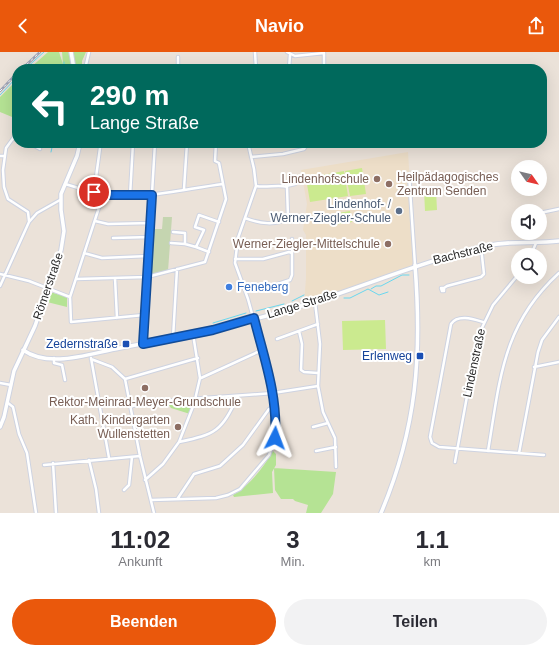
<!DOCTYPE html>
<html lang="de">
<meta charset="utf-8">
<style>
body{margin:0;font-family:Arial,sans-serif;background:#f2f2f3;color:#2b2b33;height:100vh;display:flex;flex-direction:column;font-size:15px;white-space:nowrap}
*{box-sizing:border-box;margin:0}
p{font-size:13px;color:#7c7c81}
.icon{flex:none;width:22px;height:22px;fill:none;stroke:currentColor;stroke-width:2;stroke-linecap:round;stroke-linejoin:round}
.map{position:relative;height:461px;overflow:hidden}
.sheet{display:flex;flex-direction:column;background:#fff;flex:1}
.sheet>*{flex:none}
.banner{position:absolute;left:12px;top:12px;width:535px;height:84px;border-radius:16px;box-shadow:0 4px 16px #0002;background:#00695c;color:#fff;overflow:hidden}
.needle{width:26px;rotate:124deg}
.buttons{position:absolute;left:511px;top:108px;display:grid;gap:8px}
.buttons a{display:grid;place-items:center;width:36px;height:36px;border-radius:50%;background:#fff;box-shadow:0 4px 16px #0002;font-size:20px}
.pin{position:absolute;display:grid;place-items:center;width:34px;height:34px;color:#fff;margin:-17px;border:2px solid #fff;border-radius:50%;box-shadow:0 1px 4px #0007}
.me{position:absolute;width:44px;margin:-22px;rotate:3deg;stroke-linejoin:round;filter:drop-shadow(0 0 3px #0008)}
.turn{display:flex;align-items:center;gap:14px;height:84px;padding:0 12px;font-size:18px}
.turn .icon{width:52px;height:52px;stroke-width:2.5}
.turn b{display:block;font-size:28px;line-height:34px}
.eta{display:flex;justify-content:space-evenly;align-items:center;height:68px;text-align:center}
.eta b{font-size:24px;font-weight:600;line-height:28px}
.primary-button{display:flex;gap:8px;margin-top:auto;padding:8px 12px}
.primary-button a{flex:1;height:46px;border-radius:24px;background:#ea580c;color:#fff;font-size:16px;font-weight:600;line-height:46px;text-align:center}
.primary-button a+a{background:#f2f2f3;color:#2b2b33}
header{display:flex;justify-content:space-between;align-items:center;height:52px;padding:0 12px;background:#ea580c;color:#fff;font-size:18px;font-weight:600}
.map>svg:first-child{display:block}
</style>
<header><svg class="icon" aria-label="back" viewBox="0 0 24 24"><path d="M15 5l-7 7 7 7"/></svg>Navio<svg class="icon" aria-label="share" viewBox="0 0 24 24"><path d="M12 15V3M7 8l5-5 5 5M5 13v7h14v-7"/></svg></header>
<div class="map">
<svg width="559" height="461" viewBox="0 0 559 461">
<rect width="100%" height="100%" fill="#ebe2d9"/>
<!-- education -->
<path fill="#eddec8" d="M408,100L415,213L304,252L306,226V183L303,178L307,152L301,118Z"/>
<!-- green -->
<path fill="#b5e394" d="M48,0H59L63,12L62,0H86L82,9V17H29Z
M17,28V67L0,60V45Z
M50,240L67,245V255L47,250Z
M195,347L190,362L171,356L169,353L170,349Z
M273,399L276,402V413L272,420L273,441L234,445L233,443C250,433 263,416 273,399Z
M274,416L336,420L333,442L321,461H306L308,453L295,449L293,447H281L275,438Z"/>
<!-- cemetery -->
<path fill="#c5d5b0" d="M163,165H172L168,219L150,224L154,177H162Z"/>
<!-- pitch -->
<path fill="#cbea8f" d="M362,116L366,142L350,144L345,119Z
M344,119L348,144L310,150L306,126Z
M424,138H436L437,158L425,159Z
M350,159L352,170L334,173L332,162Z
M385,268L386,297L343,298L342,269Z"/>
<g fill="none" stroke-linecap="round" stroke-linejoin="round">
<!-- stream -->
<path stroke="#6ad7ef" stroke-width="1" d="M25,17L44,0
M64,17V10
M0,43L17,25
M51,100L53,91
M371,237L376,234H381L402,223H409
M344,246H350L368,237L379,243L388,240
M292,249L304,243
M256,259L284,252
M213,271L246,261"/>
<defs>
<path id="street" d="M255,0L256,17
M287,0L295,4L324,1V17
M85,17L89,0
M178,17V5
M289,17L290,3
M17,81L6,96L3,118L4,135L8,147L28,160L29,169
M29,91L40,97
M0,104H4
M251,105L283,102L304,97L308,91
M409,122L415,213
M65,132C77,135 91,141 104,143C143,148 184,137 223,132
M286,134L295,132
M184,137L187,91
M94,140L100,96V94L106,91
M103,143L70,245L71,270L144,263
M130,144L133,91
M540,161L559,157
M245,166C258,171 277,175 288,165L287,135C280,132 266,136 256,134
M514,166L518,165
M95,169L108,172L151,171
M173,180L185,181V192
M113,186L150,185
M171,191L185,192L196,195
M209,200L196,195L204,178L195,175L199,163L219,170
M84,201L102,206L148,204
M292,201V187
M531,203L536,191
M235,207H263L289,200L292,201V223L290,228L266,236L244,235
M0,222L29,229L70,245
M115,226L117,266
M76,227L147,225L205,210L226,147L219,111L215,109L216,91
M0,234L29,170L37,161L60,148
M444,236H441L442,239H444V236L447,234L481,225L484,222L481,195
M315,250L320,292L318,334L323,360L335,386L336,415
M483,270C473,267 458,262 451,272L430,385L432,391L439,395L544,403
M299,279L302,292L301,318L304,320L318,321
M173,286L177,217
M277,287L318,272
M143,292L155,91
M54,306V311L62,313L65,328
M91,306L109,406
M91,307L112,315L125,327L140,404L154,461
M534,315L559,310
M201,326L262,298
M125,327L198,306
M0,331L11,333
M8,351L13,355L19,382L27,401L36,461
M132,354L163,349L273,341L318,334
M313,375L328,371
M179,390C216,382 221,380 238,344
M316,399L336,395
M488,399C500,328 502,273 559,221
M519,401L538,300L542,288L559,265
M89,408L96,437L99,461
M455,410L478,284L493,253L518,223
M53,411L56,461
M44,413L140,404
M145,428L163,412L179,390L194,352L200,326L193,282
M124,438L129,433L132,405
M178,446L194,422L220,414L243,393L269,357L275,354
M151,448L216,446L228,443L240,437L269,403L275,386L276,366L271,331L248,247L235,211L238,186L256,134L254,117L248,91"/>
<path id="secondary" d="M71,0L74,17
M23,298C50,317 91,301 120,296C187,284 252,270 317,249C372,231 425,209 481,195C506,188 533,192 559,189
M0,375L4,365L14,319L35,274L61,198L64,179L61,158V142L77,104L80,91
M381,461C417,376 422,304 415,213"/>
</defs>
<!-- street casing -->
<use href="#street" stroke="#ced3e1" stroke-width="4.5"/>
<!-- secondary casing -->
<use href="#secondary" stroke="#ced3e1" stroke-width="5.5"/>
<!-- street -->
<use href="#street" stroke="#fff" stroke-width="2.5"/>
<!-- secondary -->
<use href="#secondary" stroke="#fff" stroke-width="3.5"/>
<defs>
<path id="rail" d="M22,17L40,0
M0,39L17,21"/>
</defs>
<!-- rail casing -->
<use href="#rail" stroke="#9ca1b3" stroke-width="2.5"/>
<!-- rail -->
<use href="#rail" stroke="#fff" stroke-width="1" stroke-dasharray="3" stroke-linecap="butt"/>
</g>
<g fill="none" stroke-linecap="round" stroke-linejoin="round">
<defs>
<path id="route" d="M94,140L103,143H152L143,292L213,278L254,266C264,306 278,344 275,386"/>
</defs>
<!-- route casing -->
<use href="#route" stroke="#114b97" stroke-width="10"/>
<!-- route -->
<use href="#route" stroke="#1a73e8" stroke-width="7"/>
</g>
<!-- markers -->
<g fill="#8d6e63" stroke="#fff" stroke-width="1.5">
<circle cx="377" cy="127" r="4"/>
<circle cx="389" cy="132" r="4"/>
<circle cx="388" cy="192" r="4"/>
<circle cx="145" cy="336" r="4"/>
<circle cx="178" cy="375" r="4"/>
</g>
<circle fill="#5c6f8a" stroke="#fff" stroke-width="1.5" cx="399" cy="159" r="4"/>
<circle fill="#3f7fe0" stroke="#fff" stroke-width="1.5" cx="229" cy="235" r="4"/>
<g fill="#1a4fb4" stroke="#fff" stroke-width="1.5">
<rect x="122" y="288" width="8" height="8" rx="2"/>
<rect x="416" y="300" width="8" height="8" rx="2"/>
</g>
<g text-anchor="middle" stroke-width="4" stroke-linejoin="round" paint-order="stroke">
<!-- education labels -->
<g font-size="12" fill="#785e54" stroke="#fff" text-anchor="end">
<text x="397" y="129" text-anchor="start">Heilpädagogisches<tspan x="397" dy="14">Zentrum Senden</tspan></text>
<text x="369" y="131">Lindenhofschule</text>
<text x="380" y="196">Werner-Ziegler-Mittelschule</text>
<text x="145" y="354" text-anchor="middle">Rektor-Meinrad-Meyer-Grundschule</text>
<text x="170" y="372">Kath. Kindergarten<tspan x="170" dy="14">Wullenstetten</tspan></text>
</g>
<!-- service labels -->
<g font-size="12" fill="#4e5e75" stroke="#fff" text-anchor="end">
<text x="391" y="156">Lindenhof- /<tspan x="391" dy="14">Werner-Ziegler-Schule</tspan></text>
</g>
<!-- street labels -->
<g font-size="12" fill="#282828" stroke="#fff">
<text transform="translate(463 201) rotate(-14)" y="4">Bachstraße</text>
<text transform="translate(48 234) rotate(-71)" y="4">Römerstraße</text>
<text transform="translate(302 252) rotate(-17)" y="4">Lange Straße</text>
<text transform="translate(474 311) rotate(-78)" y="4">Lindenstraße</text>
</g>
<!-- shop labels -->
<g font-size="12" fill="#366cbe" stroke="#fff" text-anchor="start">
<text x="237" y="239">Feneberg</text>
</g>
<!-- transit labels -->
<g font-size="12" fill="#164399" stroke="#fff" text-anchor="end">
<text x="118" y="296">Zedernstraße</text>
<text x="412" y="308">Erlenweg</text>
</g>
</g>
</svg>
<div class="buttons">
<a><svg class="needle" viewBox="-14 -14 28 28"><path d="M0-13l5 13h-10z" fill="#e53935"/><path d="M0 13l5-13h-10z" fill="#7c7c81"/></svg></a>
<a><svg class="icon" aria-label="sound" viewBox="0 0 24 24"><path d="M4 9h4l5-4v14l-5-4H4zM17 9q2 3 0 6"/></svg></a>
<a><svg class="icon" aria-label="search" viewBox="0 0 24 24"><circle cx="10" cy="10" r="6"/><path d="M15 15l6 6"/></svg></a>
</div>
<div class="pin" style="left:94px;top:140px;background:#d93025"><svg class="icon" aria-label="arrive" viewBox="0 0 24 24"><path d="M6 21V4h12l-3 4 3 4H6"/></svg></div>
<svg class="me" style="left:275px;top:386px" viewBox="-20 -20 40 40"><path d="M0-17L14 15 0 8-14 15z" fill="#1a73e8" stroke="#fff" stroke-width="4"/></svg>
<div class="banner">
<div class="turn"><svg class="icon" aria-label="left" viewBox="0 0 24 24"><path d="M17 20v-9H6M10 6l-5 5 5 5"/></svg><div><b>290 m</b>Lange Straße</div></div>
</div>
</div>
<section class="sheet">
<div class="eta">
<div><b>11:02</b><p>Ankunft</p></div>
<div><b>3</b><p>Min.</p></div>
<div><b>1.1</b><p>km</p></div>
</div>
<div class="primary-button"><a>Beenden</a><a>Teilen</a></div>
</section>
